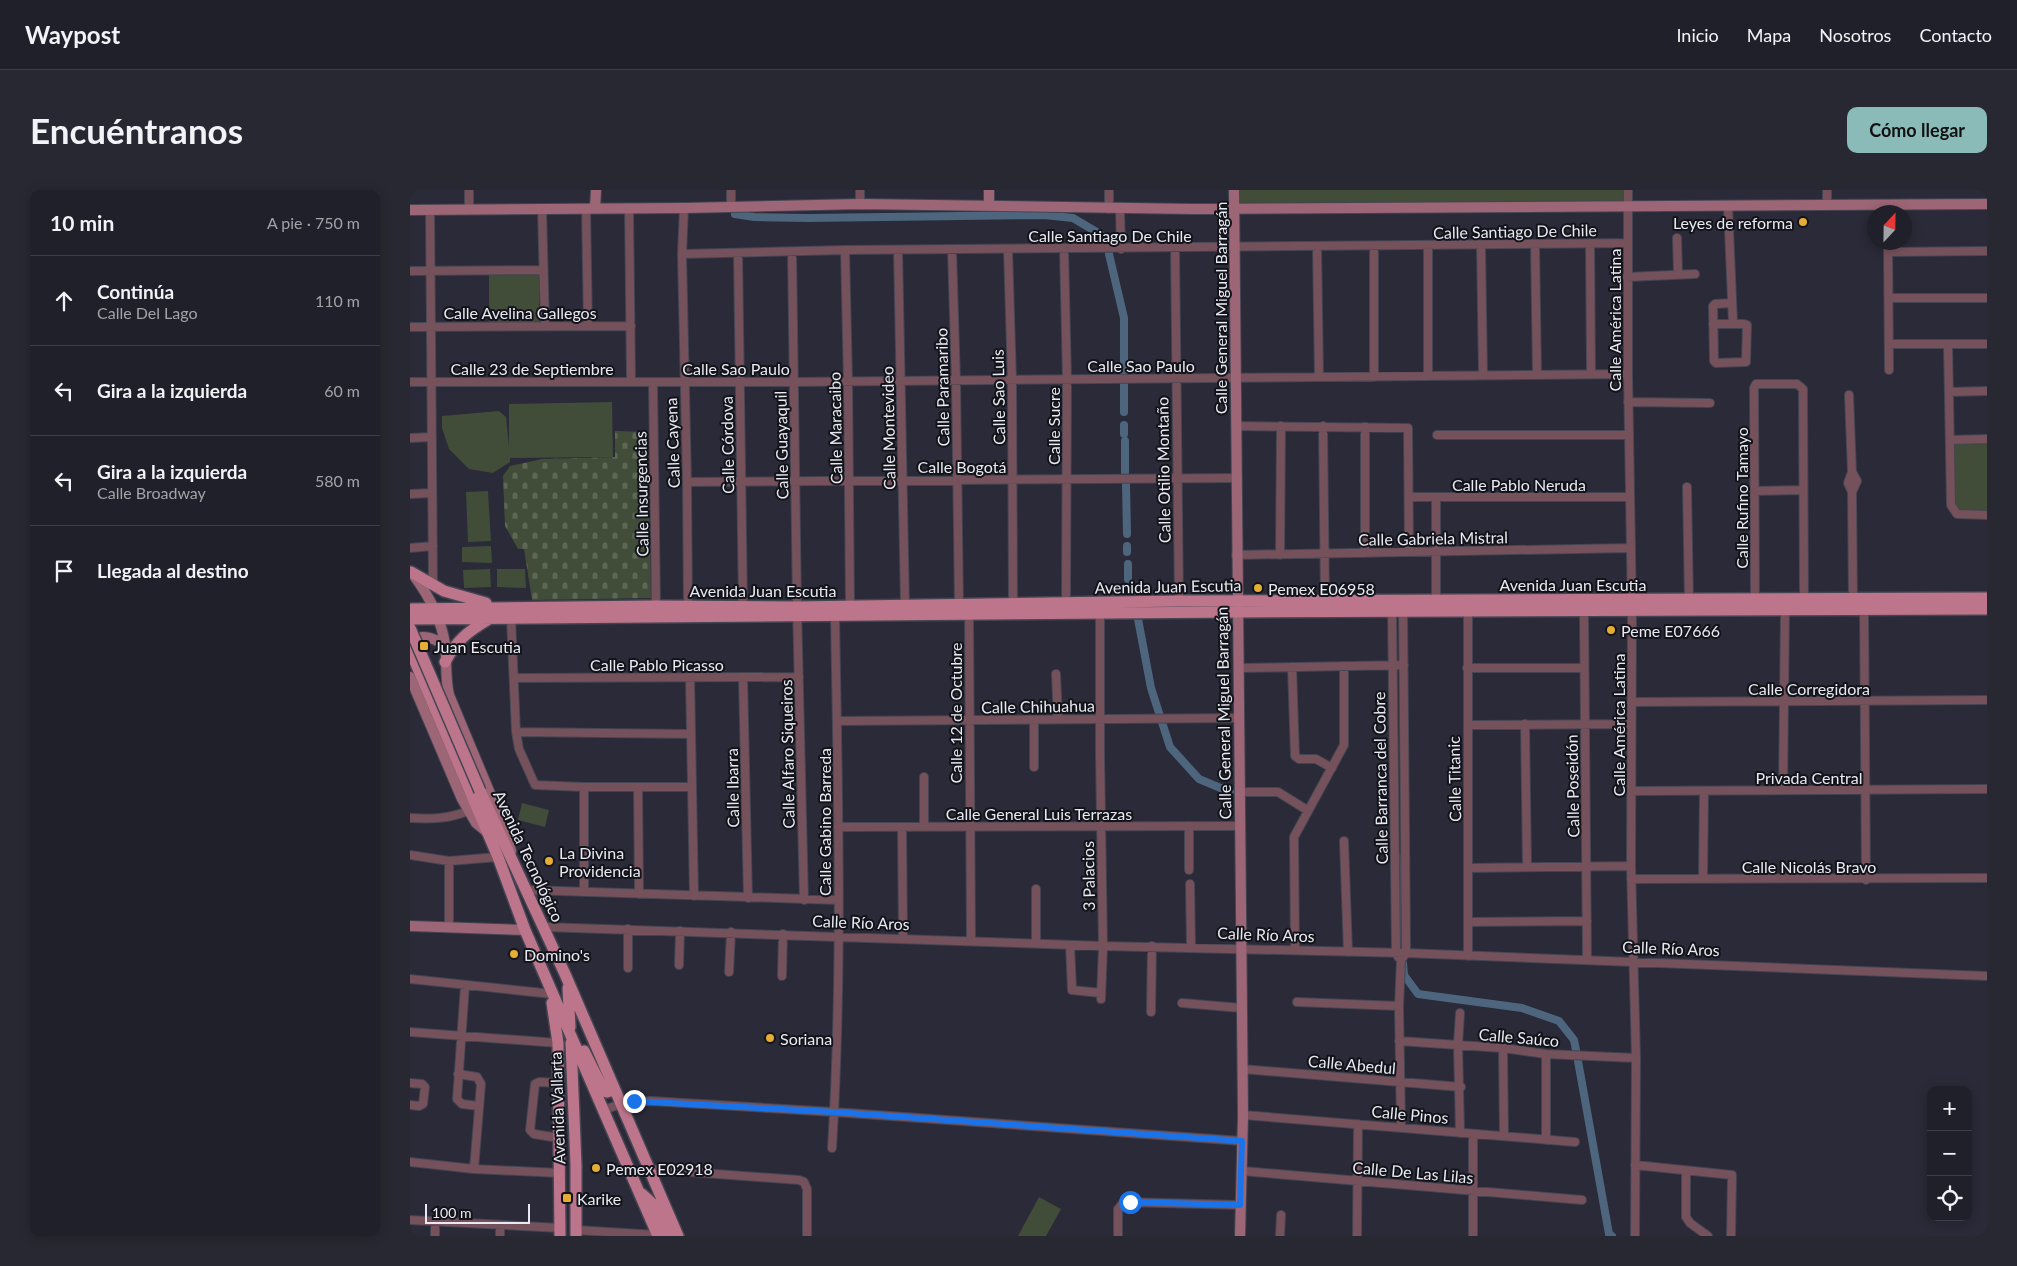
<!DOCTYPE html>
<html lang="es">
<meta charset="utf-8">
<style>
body{margin:0;font-family:Lato,sans-serif;background:#282832;color:#f1f3f6}
.controls{position:absolute;right:15px;bottom:15px;display:grid;overflow:hidden;border-radius:10px;box-shadow:0 2px 12px #0003}
.controls button{width:45px;height:45px;display:grid;place-items:center;padding:0;border:0;border-bottom:1px solid #3d3e47;background:#20202a;color:#f1f3f6;font:25px sans-serif}
.compass{position:absolute;left:1457px;top:15px;width:45px;height:45px;border-radius:50%;background:#20202a;box-shadow:0 2px 12px #0003;rotate:22deg}
.scale{position:absolute;left:15px;bottom:12px;width:105px;box-sizing:border-box;padding-left:5px;border:2px solid #e9e9f3;border-top:0;font-size:14px;line-height:18px;white-space:nowrap;color:#e9e9f3;-webkit-text-stroke:4px #13131a;paint-order:stroke}
.stop{position:absolute;width:15px;height:15px;margin:-11px;border:4px solid #1a73e8;border-radius:50%;background:#fff}
.stop.end{background:#1a73e8;border-color:#fff;box-shadow:0 1px 5px #0008}
.list{margin:0;padding:0;list-style:none}
h2{display:flex;justify-content:space-between;align-items:center;height:65px;margin:0;padding:0 20px;font-size:21px}
h2 small{font-size:16px;font-weight:400;color:#a2a3a8}
.list li{display:grid;grid-template-columns:32px 1fr auto;gap:15px;align-items:center;box-sizing:border-box;height:90px;padding:0 20px;border-top:1px solid #3d3e47}
.list b{display:block;font-size:19px;white-space:nowrap}
.list p{margin:0;font-size:16px;white-space:nowrap;color:#a2a3a8}
.list em{font-size:16px;font-style:normal;color:#a2a3a8}
.icon{flex:none;width:28px;height:28px;fill:none;stroke:currentColor;stroke-width:2;stroke-linecap:round;stroke-linejoin:round}
.map{position:relative;flex:none;width:1577px;height:1046px;overflow:hidden;border-radius:10px}
header{display:flex;align-items:center;gap:30px;box-sizing:border-box;height:70px;padding:0 25px;background:#20202a;border-bottom:1px solid #3d3e47}
header strong{font-size:24px}
nav{display:flex;gap:28px;margin-inline-start:auto;font-size:18px}
.intro{display:flex;align-items:center;justify-content:space-between;box-sizing:border-box;height:120px;padding:0 30px}
h1{margin:0;font-size:35px}
.button{padding:12px 22px;border-radius:10px;background:#8bbbb9;color:#111;font-size:18px;font-weight:700}
main{display:flex;gap:30px;padding:0 30px}
aside{flex:1;background:#20202a;border-radius:10px;box-shadow:0 2px 12px #0003}
.map>svg:first-child{display:block}
.green{fill:#414d38}
.cemetery{fill:url(#cemetery-stones)}
.lines{fill:none;stroke-linecap:round;stroke-linejoin:round}
.canal{stroke:#4e657e;stroke-width:8}
.street-casing{stroke:#454552;stroke-width:10}
.secondary-casing{stroke:#454552;stroke-width:12}
.primary-casing{stroke:#454552;stroke-width:14}
.street{stroke:#75525b;stroke-width:8}
.secondary{stroke:#9d6676;stroke-width:10}
.primary{stroke:#bc758a;stroke-width:11}
.primary-bridge-casing{stroke:#454552;stroke-width:14;stroke-linecap:butt}
.primary-bridge{stroke:#bc758a;stroke-width:11}
.route{stroke:#1a73e8;stroke-width:6}
.poi-dot{fill:#e5ad35;stroke:#13131a;stroke-width:2}
.labels{text-anchor:middle;dominant-baseline:central;stroke-width:4;stroke-linejoin:round;paint-order:stroke}
.poi-label{font-size:16px;fill:#e9e9f3;stroke:#13131a;text-anchor:start}
.street-label{font-size:16px;fill:#e9e9f3;stroke:#13131a}
</style>
<header>
<strong>Waypost</strong>
<nav><a>Inicio</a><a>Mapa</a><a>Nosotros</a><a>Contacto</a></nav>
</header>
<div class="intro"><h1>Encuéntranos</h1><a class="button">Cómo llegar</a></div>
<main>
<aside>
<h2>10 min<small>A pie · 750 m</small></h2>
<ul class="list">
<li><svg class="icon" aria-label="ahead" viewBox="0 0 24 24"><path d="M12 20V5M6 11l6-6 6 6"/></svg><div><b>Continúa</b><p>Calle Del Lago</p></div><em>110 m</em></li>
<li><svg class="icon" aria-label="left" viewBox="0 0 24 24"><path d="M17 20v-9H6M10 6l-5 5 5 5"/></svg><div><b>Gira a la izquierda</b></div><em>60 m</em></li>
<li><svg class="icon" aria-label="left" viewBox="0 0 24 24"><path d="M17 20v-9H6M10 6l-5 5 5 5"/></svg><div><b>Gira a la izquierda</b><p>Calle Broadway</p></div><em>580 m</em></li>
<li><svg class="icon" aria-label="arrive" viewBox="0 0 24 24"><path d="M6 21V4h12l-3 4 3 4H6"/></svg><div><b>Llegada al destino</b></div></li>
</ul>
</aside>
<div class="map">
<svg width="1577" height="1046" viewBox="0 0 1577 1046">
<defs>
<pattern id="cemetery-stones" width="16" height="16" patternUnits="userSpaceOnUse" patternTransform="scale(1.25)"><rect width="16" height="16" fill="#414d38"/><path d="M2 7V4a2 2 0 0 1 4 0v3zM10 15v-3a2 2 0 0 1 4 0v3z" fill="#5c6755"/></pattern>
</defs>
<rect width="100%" height="100%" fill="#2a2a38"/>
<!-- green -->
<path class="green" d="M 824,0 L 1218,0 L 1218,16 L 823,19 Z
M 79,85 L 129,85 L 129,132 L 79,132 Z
M 202,212 L 203,267 L 100,268 L 100,272 L 83,283 L 59,279 L 39,259 L 32,238 L 32,226 L 89,221 L 96,227 L 99,256 L 99,214 Z
M 1577,249 L 1577,325 L 1544,322 L 1540,250 Z
M 78,301 L 81,351 L 58,352 L 56,302 Z
M 81,356 L 82,373 L 52,372 L 52,357 Z
M 80,379 L 81,397 L 54,398 L 53,380 Z
M 115,379 L 116,398 L 87,397 L 87,379 Z
M 112,613 L 139,620 L 135,637 L 108,630 Z
M 629,1007 L 651,1019 L 636,1046 L 608,1046 Z"/>
<!-- cemetery -->
<path class="cemetery" d="M 205,241 L 238,242 L 241,408 L 122,410 L 114,359 L 108,359 L 95,336 L 93,286 L 100,276 L 132,269 L 205,267 Z"/>
<g class="lines">
<!-- canal -->
<path class="canal" d="M 325,24 L 344,27 L 398,28 L 634,25 L 663,28 L 695,47 L 696,53
M 699,64 L 714,128 L 714,222
M 714,244 L 714,235
M 715,251 L 715,282
M 716,294 L 717,344
M 717,356 L 717,362
M 718,374 L 718,389
M 720,397 L 722,406
M 728,429 L 741,498 L 760,557 L 789,589 L 820,602
M 988,668 L 992,763
M 993,773 L 994,785 L 1008,804 L 1112,818 L 1149,831 L 1164,850 L 1166,860
M 1168,871 L 1199,1044 L 1202,1046"/>
<!-- street casing -->
<g class="street-casing">
<path id="street" d="M 59,0 L 59,19
M 321,0 L 321,16
M 450,0 L 450,14
M 699,0 L 699,19
M 1218,0 L 1218,184 L 1222,421 L 1221,676 L 1226,868 L 1225,1046
M 1417,0 L 1417,15
M 1478,15 L 1478,22
M 1318,16 L 1323,133
M 176,18 L 178,136
M 219,18 L 221,192
M 274,18 L 272,64 L 277,292 L 278,420
M 132,19 L 135,136
M 710,19 L 711,59
M 20,20 L 23,395
M 1267,48 L 1268,84
M 1478,52 L 1479,180
M 1125,54 L 1127,184
M 1180,54 L 1181,184
M 1018,55 L 1018,186
M 1071,55 L 1073,185
M 907,56 L 909,187
M 964,56 L 964,187
M 765,58 L 769,411
M 598,59 L 602,190 L 603,414
M 654,59 L 657,189 L 656,413
M 435,60 L 438,191 L 440,416
M 488,60 L 495,415
M 542,60 L 546,191 L 549,417
M 382,62 L 387,417 L 394,710
M 1479,62 L 1577,61
M 328,63 L 333,417
M 272,64 L 435,60 L 1218,53
M 0,81 L 133,80
M 1217,87 L 1285,84
M 1479,108 L 1577,108
M 1303,134 L 1334,134 L 1337,135 L 1336,172 L 1306,173 L 1304,171 L 1303,116 L 1305,114 L 1322,113
M 0,137 L 221,136
M 1479,154 L 1577,154
M 1538,155 L 1541,315 L 1547,324 L 1577,325
M 0,192 L 384,192 L 1218,184
M 243,192 L 246,416
M 1539,202 L 1577,201
M 1439,205 L 1442,282 L 1447,291 L 1442,302 L 1443,413
M 1218,212 L 1300,213
M 826,236 L 998,238 L 999,362
M 913,236 L 915,410
M 1027,245 L 1219,245
M 0,248 L 22,247
M 1540,250 L 1577,249
M 1442,282 L 1438,293 L 1442,302
M 277,292 L 826,288
M 1277,297 L 1279,412
M 1345,301 L 1392,300
M 0,304 L 22,303
M 999,307 L 1219,307
M 0,358 L 23,356
M 955,363 L 955,237
M 826,365 L 1220,358
M 870,365 L 871,236
M 1026,411 L 1026,307
M 1345,413 L 1344,198 L 1346,194 L 1387,194 L 1393,199 L 1394,409
M 982,417 L 986,763 L 988,767
M 1454,417 L 1456,690
M 690,419 L 690,564 L 693,756 L 691,809
M 1058,419 L 1058,766
M 559,422 L 561,751
M 1174,422 L 1177,770
M 101,428 L 106,542 L 109,559 L 125,595 L 174,597 L 282,597
M 882,477 L 885,566 L 889,569 L 906,569 L 922,578
M 829,478 L 994,475
M 1057,478 L 1174,478
M 646,484 L 648,529
M 280,487 L 284,706
M 333,487 L 338,708
M 104,488 L 389,487
M 1221,512 L 1577,510
M 427,531 L 829,528
M 1115,534 L 1117,676
M 1058,535 L 1221,534
M 106,542 L 280,544
M 624,577 L 624,530
M 514,587 L 514,637
M 228,597 L 229,704
M 1373,600 L 1375,420
M 1221,601 L 1577,599
M 830,602 L 868,602 L 897,620
M 0,628 C 21,629 38,629 58,621
M 779,636 L 779,680
M 428,637 L 830,636
M 492,637 L 493,748
M 934,651 L 938,762
M 0,665 L 39,671 L 88,667
M 1059,678 L 1221,676
M 1221,689 L 1577,688
M 1293,689 L 1294,601
M 780,694 L 781,757
M 626,699 L 626,753
M 118,700 L 428,710
M 174,702 L 174,597
M 1059,732 L 1177,731
M 39,737 L 39,671
M 134,737 L 693,756 L 996,763 L 1577,786
M 660,755 L 662,800 L 691,803
M 885,760 L 884,647 L 934,555 L 934,476
M 269,775 L 270,741
M 218,778 L 218,739
M 319,782 L 321,742
M 372,786 L 373,744
M 0,789 L 142,804
M 55,795 L 47,909 L 52,914 L 69,916
M 887,812 L 989,816
M 772,813 L 831,818
M 741,822 L 742,756
M 0,842 L 148,853
M 989,851 L 1093,858 L 1136,864 L 1226,868
M 1093,858 L 1094,946
M 1136,864 L 1136,950
M 832,879 L 1051,897
M 48,884 L 67,887 L 71,894 L 64,979
M 0,893 L 12,894 L 15,897 L 13,914 L 9,916 L 0,915
M 149,893 L 129,892 L 125,894 L 120,940 L 124,944 L 149,948
M 193,920 L 217,912 L 241,911 L 424,922 L 832,951
M 833,925 L 1165,952
M 991,937 L 989,816 L 991,770 L 996,763 L 996,755 L 993,418
M 1050,943 L 1048,855 L 1050,823
M 422,958 C 433,781 428,603 425,426
M 0,972 L 64,979 L 149,983
M 1225,975 L 1322,985 L 1321,1046
M 239,979 L 389,990 L 394,992 L 397,999 L 397,1046
M 832,981 L 1172,1010
M 1276,981 L 1276,1027 L 1280,1033 L 1298,1046
M 0,1030 L 150,1038
M 90,1035 L 90,1046
M 166,1040 L 247,1045
M 25,1046 L 25,1031
M 708,1046 L 708,1019 L 714,1012 L 830,1015
M 870,1046 L 871,1025
M 947,1046 L 948,934
M 1063,1046 L 1063,944"/>
</g>
<!-- secondary casing -->
<g class="secondary-casing">
<path id="secondary" d="M 579,0 L 579,15
M 824,0 L 833,925 L 830,1046
M 185,18 L 186,0
M 0,20 L 274,18 L 450,14 L 783,19 L 1577,14
M 2,383 C 18,404 31,428 35,454 C 37,471 35,488 39,505 L 94,637 L 101,661
M 0,451 C 12,443 23,448 35,455
M 0,487 L 52,609 L 66,633 L 78,643
M 0,736 L 115,740"/>
</g>
<!-- primary casing -->
<g class="primary-casing">
<path id="primary" d="M 1,382 L 34,401 L 76,413
M 0,419 L 246,416 L 387,417 L 769,411 L 1577,408
M 0,429 L 827,422 L 1577,419
M 0,460 L 88,667 L 115,740 L 248,1046
M 35,472 C 47,450 57,442 79,429
M 70,601 L 155,784 L 268,1046
M 158,798 L 160,837
M 142,813 L 148,853 L 150,1046
M 161,853 L 166,975 L 166,1046
M 174,861 L 194,901 L 197,902 L 204,900
M 232,1004 L 243,1014 L 257,1042 L 267,1046"/>
</g>
<!-- street -->
<use href="#street" class="street"/>
<!-- secondary -->
<use href="#secondary" class="secondary"/>
<!-- primary -->
<use href="#primary" class="primary"/>
<!-- primary-bridge casing -->
<g class="primary-bridge-casing">
<path id="primary-bridge" d="M 0,438 L 70,601"/>
</g>
<!-- primary-bridge -->
<use href="#primary-bridge" class="primary-bridge"/>
</g>
<g class="lines">
<!-- route -->
<path class="route" d="M 224,911 L 424,922 L 832,951 L 830,1015 L 720,1012"/>
</g>
<!-- markers -->
<g class="poi-dot">
<circle cx="1393" cy="32" r="5"/>
<circle cx="848" cy="398" r="5"/>
<circle cx="1201" cy="440" r="5"/>
<rect x="9" y="451" width="10" height="10" rx="2.5"/>
<circle cx="139" cy="671" r="5"/>
<circle cx="104" cy="764" r="5"/>
<circle cx="360" cy="848" r="5"/>
<circle cx="186" cy="978" r="5"/>
<rect x="152" y="1003" width="10" height="10" rx="2.5"/>
</g>
<g class="labels">
<!-- poi labels -->
<g class="poi-label">
<text x="1383" y="32" text-anchor="end">Leyes de reforma</text>
<text x="858" y="398">Pemex E06958</text>
<text x="1211" y="440">Peme E07666</text>
<text x="24" y="456">Juan Escutia</text>
<text x="149" y="662">La Divina<tspan x="149" dy="18">Providencia</tspan></text>
<text x="114" y="764">Domino's</text>
<text x="370" y="848">Soriana</text>
<text x="196" y="978">Pemex E02918</text>
<text x="167" y="1008">Karike</text>
</g>
<!-- street labels -->
<g class="street-label">
<text transform="translate(1105 41) rotate(-1)">Calle Santiago De Chile</text>
<text x="700" y="45">Calle Santiago De Chile</text>
<text transform="translate(810 118) rotate(-90)">Calle General Miguel Barragán</text>
<text x="110" y="122">Calle Avelina Gallegos</text>
<text transform="translate(1204 130) rotate(-90)">Calle América Latina</text>
<text x="731" y="175">Calle Sao Paulo</text>
<text x="122" y="178">Calle 23 de Septiembre</text>
<text x="326" y="178">Calle Sao Paulo</text>
<text transform="translate(532 197) rotate(-91)">Calle Paramaribo</text>
<text transform="translate(588 207) rotate(-91)">Calle Sao Luis</text>
<text transform="translate(643 236) rotate(-90)">Calle Sucre</text>
<text transform="translate(425 238) rotate(-91)">Calle Maracaibo</text>
<text transform="translate(478 238) rotate(-91)">Calle Montevideo</text>
<text transform="translate(262 253) rotate(-92)">Calle Cayena</text>
<text transform="translate(317 255) rotate(-91)">Calle Córdova</text>
<text transform="translate(371 255) rotate(-91)">Calle Guayaquil</text>
<text x="552" y="276">Calle Bogotá</text>
<text transform="translate(753 280) rotate(-91)">Calle Otilio Montaño</text>
<text x="1109" y="294">Calle Pablo Neruda</text>
<text transform="translate(231 304) rotate(-91)">Calle Insurgencias</text>
<text transform="translate(1331 308) rotate(-90)">Calle Rufino Tamayo</text>
<text transform="translate(1023 348) rotate(-1)">Calle Gabriela Mistral</text>
<text x="1163" y="394">Avenida Juan Escutia</text>
<text transform="translate(758 396) rotate(-1)">Avenida Juan Escutia</text>
<text x="353" y="400">Avenida Juan Escutia</text>
<text x="247" y="474">Calle Pablo Picasso</text>
<text x="1399" y="498">Calle Corregidora</text>
<text transform="translate(628 516) rotate(-1)">Calle Chihuahua</text>
<text transform="translate(545 523) rotate(-90)">Calle 12 de Octubre</text>
<text transform="translate(813 523) rotate(-91)">Calle General Miguel Barragán</text>
<text transform="translate(1208 535) rotate(-90)">Calle América Latina</text>
<text transform="translate(377 564) rotate(-91)">Calle Alfaro Siqueiros</text>
<text x="1399" y="587">Privada Central</text>
<text transform="translate(970 588) rotate(-91)">Calle Barranca del Cobre</text>
<text transform="translate(1044 589) rotate(-91)">Calle Titanic</text>
<text transform="translate(1162 596) rotate(-91)">Calle Poseidón</text>
<text transform="translate(322 598) rotate(-91)">Calle Ibarra</text>
<text x="629" y="623">Calle General Luis Terrazas</text>
<text transform="translate(414 632) rotate(-90)">Calle Gabino Barreda</text>
<text transform="translate(119 666) rotate(65)">Avenida Tecnológico</text>
<text x="1399" y="676">Calle Nicolás Bravo</text>
<text transform="translate(678 686) rotate(-91)">3 Palacios</text>
<text transform="translate(451 732) rotate(2)">Calle Río Aros</text>
<text transform="translate(856 744) rotate(2)">Calle Río Aros</text>
<text transform="translate(1261 758) rotate(2)">Calle Río Aros</text>
<text transform="translate(1109 847) rotate(5)">Calle Saúco</text>
<text transform="translate(942 874) rotate(5)">Calle Abedul</text>
<text transform="translate(147 918) rotate(-92)">Avenida Vallarta</text>
<text transform="translate(1000 924) rotate(5)">Calle Pinos</text>
<text transform="translate(1003 982) rotate(5)">Calle De Las Lilas</text>
</g>
</g>
</svg>
<div class="controls">
<button>+</button>
<button>−</button>
<button><svg class="icon" aria-label="locate" viewBox="0 0 24 24"><circle cx="12" cy="12" r="6"/><path d="M12 2v4M12 18v4M2 12h4M18 12h4"/></svg></button>
</div>
<svg class="compass" viewBox="-18 -18 36 36"><path d="M0-13l5 13h-10z" fill="#e53935"/><path d="M0 13l5-13h-10z" fill="#a2a3a8"/></svg>
<div class="scale">100 m</div>
<div class="stop" style="left:720px;top:1012px"></div>
<div class="stop end" style="left:224px;top:911px"></div>
</div>
</main>
